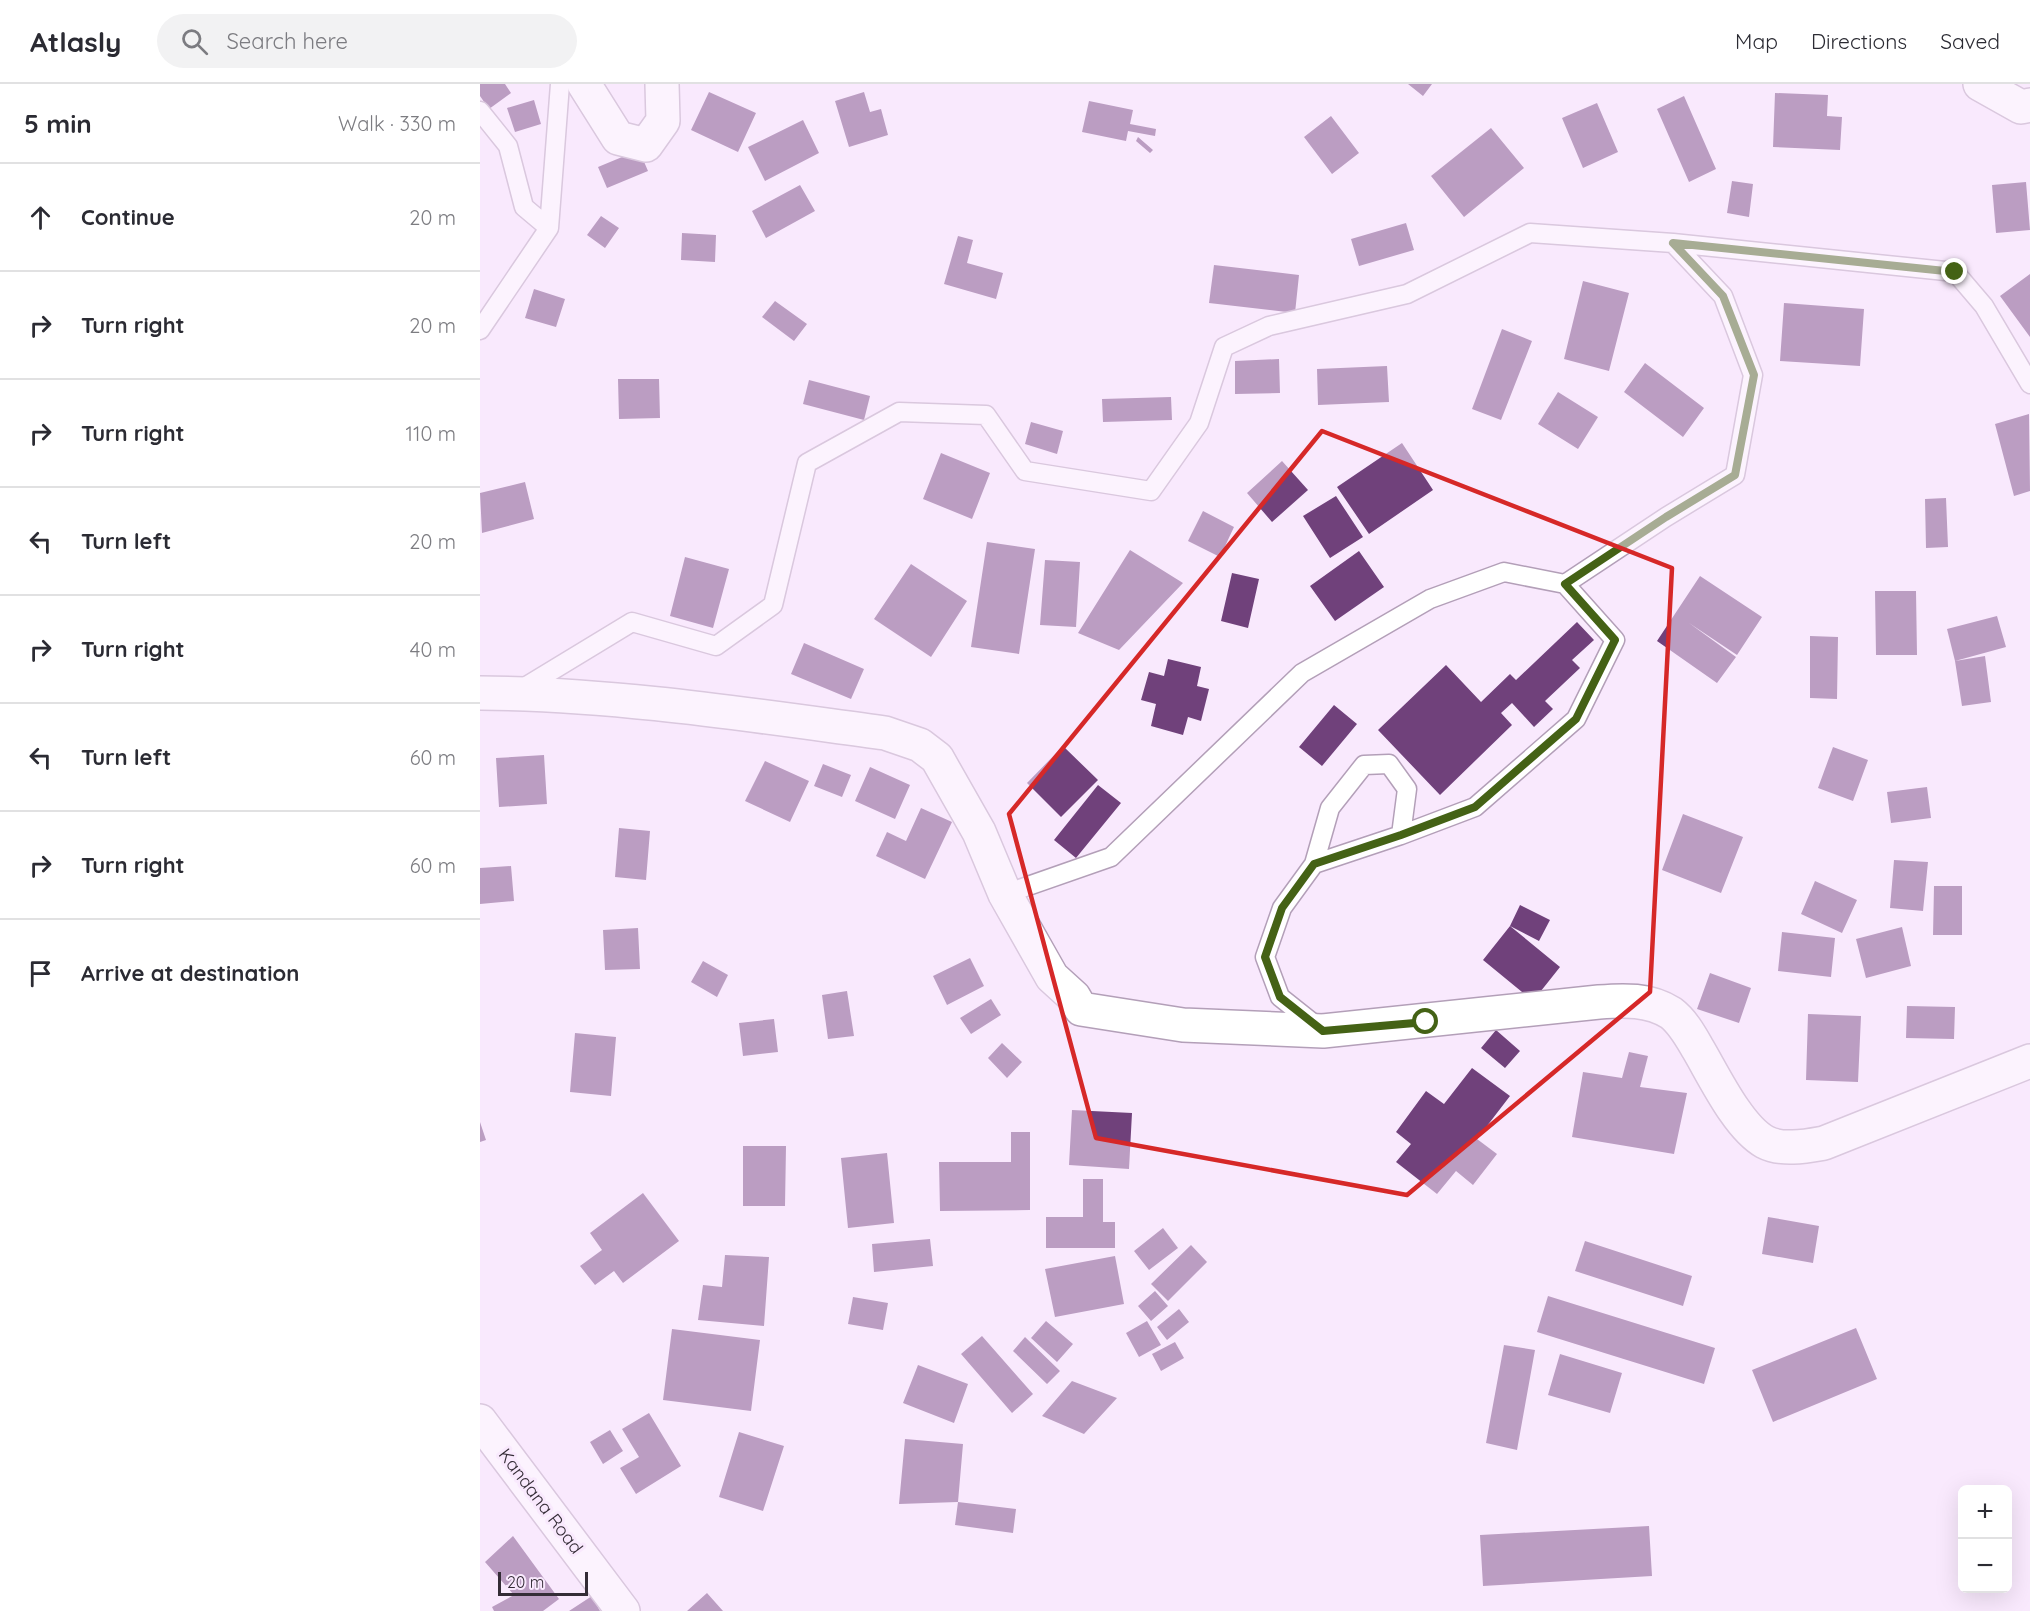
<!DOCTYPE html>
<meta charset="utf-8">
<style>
body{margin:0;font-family:Quicksand,sans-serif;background:#f2f2f3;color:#2b2b33}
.controls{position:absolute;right:18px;bottom:18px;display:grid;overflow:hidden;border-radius:9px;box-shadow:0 6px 24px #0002}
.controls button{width:54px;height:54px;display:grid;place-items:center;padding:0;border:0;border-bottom:2px solid #e1e1e2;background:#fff;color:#2b2b33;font:30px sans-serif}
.scale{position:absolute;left:18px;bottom:15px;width:90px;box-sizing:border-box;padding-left:6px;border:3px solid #342c36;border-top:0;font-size:16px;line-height:21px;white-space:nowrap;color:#342c36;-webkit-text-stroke:4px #f9e9fd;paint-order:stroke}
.stop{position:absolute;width:18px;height:18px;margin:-14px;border:4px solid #446215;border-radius:50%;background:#fff}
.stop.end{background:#446215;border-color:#fff;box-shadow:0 2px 6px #0008}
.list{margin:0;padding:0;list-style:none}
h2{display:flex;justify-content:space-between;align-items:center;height:78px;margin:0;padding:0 24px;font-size:26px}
h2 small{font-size:20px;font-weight:400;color:#7c7c81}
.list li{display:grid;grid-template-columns:39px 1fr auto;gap:18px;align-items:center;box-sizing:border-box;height:108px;padding:0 24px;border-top:2px solid #e1e1e2}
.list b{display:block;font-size:22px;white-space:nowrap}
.list em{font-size:20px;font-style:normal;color:#7c7c81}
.icon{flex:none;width:33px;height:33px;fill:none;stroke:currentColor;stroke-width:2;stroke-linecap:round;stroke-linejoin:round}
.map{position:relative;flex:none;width:1550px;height:1527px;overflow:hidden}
header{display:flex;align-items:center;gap:36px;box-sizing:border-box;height:84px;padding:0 30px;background:#fff;border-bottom:2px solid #e1e1e2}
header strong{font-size:28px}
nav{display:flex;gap:33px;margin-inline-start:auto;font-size:21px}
.search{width:420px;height:54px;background:#f2f2f3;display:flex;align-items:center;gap:15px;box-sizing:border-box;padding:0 21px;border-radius:33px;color:#7c7c81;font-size:22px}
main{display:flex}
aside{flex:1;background:#fff}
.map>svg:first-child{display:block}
.building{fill:#70417b}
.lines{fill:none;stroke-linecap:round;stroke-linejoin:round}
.service-casing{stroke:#b39fb8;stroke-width:21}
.minor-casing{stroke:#b39fb8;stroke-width:36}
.tertiary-casing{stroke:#b39fb8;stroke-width:36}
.primary-casing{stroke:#b39fb8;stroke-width:36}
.service{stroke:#fff;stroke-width:18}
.minor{stroke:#fff;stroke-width:33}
.tertiary{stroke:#fff;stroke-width:33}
.primary{stroke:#fff;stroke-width:33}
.route{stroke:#446215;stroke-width:8}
.marked{fill:none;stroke:#d62828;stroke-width:4.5;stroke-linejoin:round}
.labels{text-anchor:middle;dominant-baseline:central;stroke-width:6;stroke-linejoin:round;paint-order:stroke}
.street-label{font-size:18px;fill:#342c36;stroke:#f9e9fd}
</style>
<header>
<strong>Atlasly</strong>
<div class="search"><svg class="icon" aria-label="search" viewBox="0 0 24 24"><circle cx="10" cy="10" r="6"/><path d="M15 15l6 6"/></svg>Search here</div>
<nav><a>Map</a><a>Directions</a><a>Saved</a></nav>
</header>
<main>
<aside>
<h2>5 min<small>Walk · 330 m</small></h2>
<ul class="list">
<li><svg class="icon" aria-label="ahead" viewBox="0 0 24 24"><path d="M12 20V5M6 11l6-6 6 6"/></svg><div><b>Continue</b></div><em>20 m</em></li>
<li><svg class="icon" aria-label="right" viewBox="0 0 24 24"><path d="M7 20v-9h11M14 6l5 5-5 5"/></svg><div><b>Turn right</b></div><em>20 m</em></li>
<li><svg class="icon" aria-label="right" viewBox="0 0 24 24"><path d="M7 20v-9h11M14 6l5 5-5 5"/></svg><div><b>Turn right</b></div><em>110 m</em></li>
<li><svg class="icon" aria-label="left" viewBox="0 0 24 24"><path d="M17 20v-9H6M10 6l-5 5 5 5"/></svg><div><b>Turn left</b></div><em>20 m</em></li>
<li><svg class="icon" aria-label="right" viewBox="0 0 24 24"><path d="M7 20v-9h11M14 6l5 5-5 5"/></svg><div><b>Turn right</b></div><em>40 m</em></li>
<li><svg class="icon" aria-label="left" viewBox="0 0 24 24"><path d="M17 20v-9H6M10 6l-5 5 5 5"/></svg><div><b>Turn left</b></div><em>60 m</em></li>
<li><svg class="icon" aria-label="right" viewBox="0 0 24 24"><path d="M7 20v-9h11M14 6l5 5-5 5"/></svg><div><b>Turn right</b></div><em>60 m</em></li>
<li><svg class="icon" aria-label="arrive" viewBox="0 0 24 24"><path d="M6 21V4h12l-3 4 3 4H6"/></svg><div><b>Arrive at destination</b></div></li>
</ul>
</aside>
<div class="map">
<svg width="1550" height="1527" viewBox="0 0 1550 1527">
<rect width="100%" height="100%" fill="#f9e9fd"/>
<!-- building -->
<path class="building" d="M 0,0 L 25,0 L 31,9 L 9,25 L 0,12 Z
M 928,0 L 952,0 L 943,12 Z
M 229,8 L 276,29 L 258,68 L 211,46 Z
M 384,8 L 390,28 L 401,25 L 408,51 L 369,63 L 355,17 Z
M 1295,9 L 1348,11 L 1347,32 L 1362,33 L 1360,66 L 1293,63 Z
M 1204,12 L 1236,85 L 1209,98 L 1177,25 Z
M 54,16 L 61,40 L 35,48 L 27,24 Z
M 609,17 L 653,26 L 650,40 L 676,45 L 675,52 L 648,47 L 646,57 L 602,48 Z
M 1117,19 L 1138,68 L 1103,84 L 1082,34 Z
M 851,32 L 879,69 L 852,90 L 824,53 Z
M 323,36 L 339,69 L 285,97 L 268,63 Z
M 1011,44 L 1044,84 L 984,133 L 951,92 Z
M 658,53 L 673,66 L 670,69 L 656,57 Z
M 159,66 L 168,87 L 127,104 L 118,83 Z
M 1252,97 L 1273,100 L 1269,133 L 1247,129 Z
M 1546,98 L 1550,146 L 1516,149 L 1512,101 Z
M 320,101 L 335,127 L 286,154 L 272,127 Z
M 121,132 L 139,144 L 125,164 L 107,151 Z
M 926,139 L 934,166 L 879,182 L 871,155 Z
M 202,149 L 236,151 L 235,178 L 201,176 Z
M 478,152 L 493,156 L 487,179 L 523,189 L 516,215 L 464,200 Z
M 734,181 L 819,191 L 815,229 L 729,219 Z
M 1550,190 L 1550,253 L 1520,212 Z
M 1103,197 L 1149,209 L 1129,287 L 1084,275 Z
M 54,205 L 85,215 L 76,243 L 45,234 Z
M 295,217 L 327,240 L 314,257 L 282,233 Z
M 1304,219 L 1384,225 L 1380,282 L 1300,277 Z
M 1022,245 L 1052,257 L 1021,336 L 992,325 Z
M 799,275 L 800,309 L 755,310 L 755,277 Z
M 1165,279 L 1224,324 L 1203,353 L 1144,308 Z
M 907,282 L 909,318 L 838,321 L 837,285 Z
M 138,295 L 179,295 L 180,334 L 139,335 Z
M 329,296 L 390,312 L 384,336 L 323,320 Z
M 1078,308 L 1118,333 L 1098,365 L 1058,340 Z
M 691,313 L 692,336 L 623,338 L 622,315 Z
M 1549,330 L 1550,407 L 1534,412 L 1515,340 Z
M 551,338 L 583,347 L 577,370 L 545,360 Z
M 922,359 L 953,406 L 889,450 L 857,403 Z
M 461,369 L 510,389 L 492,435 L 443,415 Z
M 802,377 L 828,406 L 792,438 L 767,409 Z
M 45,398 L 54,435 L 2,449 L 0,409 Z
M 856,412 L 883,453 L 850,474 L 823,432 Z
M 1466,414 L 1468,463 L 1446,464 L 1445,415 Z
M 723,427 L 754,443 L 740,473 L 708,457 Z
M 507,458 L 555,465 L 539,570 L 491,563 Z
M 650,466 L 703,499 L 639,566 L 598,549 Z
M 879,467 L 904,503 L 855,537 L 830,502 Z
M 205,473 L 249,485 L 233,544 L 190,532 Z
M 565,476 L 600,478 L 596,543 L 560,541 Z
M 431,480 L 487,517 L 451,573 L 394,535 Z
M 752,489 L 779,495 L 768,544 L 741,537 Z
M 1220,492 L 1282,533 L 1257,571 L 1209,539 L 1256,573 L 1237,599 L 1177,557 Z
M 1395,507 L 1436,507 L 1437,571 L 1396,571 Z
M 1517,532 L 1526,563 L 1475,577 L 1467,545 Z
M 1097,538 L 1114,556 L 1092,576 L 1100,584 L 1065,617 L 1073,625 L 1054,643 L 1032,619 L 1021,629 L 1032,641 L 960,711 L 898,646 L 966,581 L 1001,618 L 1030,590 L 1036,596 Z
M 1330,552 L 1358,553 L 1357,615 L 1330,614 Z
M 324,559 L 384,585 L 371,615 L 311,590 Z
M 1505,572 L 1511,618 L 1482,622 L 1475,577 Z
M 688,575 L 721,583 L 717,602 L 729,605 L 721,637 L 708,633 L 703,651 L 671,642 L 676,620 L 661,616 L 669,588 L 684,592 Z
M 854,621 L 877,640 L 842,682 L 819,663 Z
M 583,662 L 618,696 L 581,733 L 547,699 Z
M 1353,663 L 1388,676 L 1373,717 L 1338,704 Z
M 64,671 L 67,720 L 19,723 L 16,674 Z
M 285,677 L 329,697 L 310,738 L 265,717 Z
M 343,680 L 371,691 L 362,713 L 334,702 Z
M 390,683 L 430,701 L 415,735 L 375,717 Z
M 618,701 L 641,719 L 596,774 L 574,756 Z
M 1447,703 L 1451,734 L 1411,739 L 1407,708 Z
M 441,724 L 472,738 L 445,795 L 396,772 L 407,748 L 426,757 Z
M 1203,730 L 1263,753 L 1241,809 L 1182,786 Z
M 139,744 L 170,747 L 166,796 L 135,793 Z
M 1414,776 L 1448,778 L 1443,827 L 1410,824 Z
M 31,782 L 34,817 L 0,820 L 0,784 Z
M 1335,797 L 1377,816 L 1362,849 L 1321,830 Z
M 1454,802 L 1482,802 L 1482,851 L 1453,851 Z
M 1040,821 L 1070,836 L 1059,857 L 1030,842 Z
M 1030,842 L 1080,883 L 1053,917 L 1003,876 Z
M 1422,843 L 1431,882 L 1386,894 L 1376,855 Z
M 158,844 L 160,885 L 125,886 L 123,846 Z
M 1302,848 L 1355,854 L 1351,893 L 1298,887 Z
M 490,874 L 504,902 L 467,921 L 453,892 Z
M 223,877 L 248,891 L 237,913 L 211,898 Z
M 1230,889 L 1271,904 L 1259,939 L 1217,925 Z
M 367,907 L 374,952 L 348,955 L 342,911 Z
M 511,915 L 521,931 L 491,950 L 480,934 Z
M 1427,922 L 1475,923 L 1474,955 L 1426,954 Z
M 1328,930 L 1381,932 L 1378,998 L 1326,996 Z
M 294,935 L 298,968 L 263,972 L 259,939 Z
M 1016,946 L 1040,967 L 1025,984 L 1001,964 Z
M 95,949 L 136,953 L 131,1012 L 90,1008 Z
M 522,959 L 542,978 L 527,994 L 508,974 Z
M 1149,968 L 1168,972 L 1160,1003 L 1207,1009 L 1194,1070 L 1092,1053 L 1103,988 L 1142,994 Z
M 992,984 L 1030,1012 L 997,1055 L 1017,1070 L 993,1101 L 976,1087 L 957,1110 L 916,1078 L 931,1060 L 916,1048 L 946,1007 L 964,1020 Z
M 592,1026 L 652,1029 L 649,1085 L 589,1081 Z
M 0,1038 L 6,1056 L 0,1058 Z
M 531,1048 L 550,1048 L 550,1126 L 460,1127 L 459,1078 L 531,1078 Z
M 263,1062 L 306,1062 L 305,1122 L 263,1122 Z
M 407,1069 L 414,1139 L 368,1144 L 361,1074 Z
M 603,1095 L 623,1095 L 623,1138 L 635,1138 L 635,1164 L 566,1164 L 566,1133 L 603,1133 Z
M 163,1109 L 199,1157 L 143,1199 L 134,1187 L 115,1201 L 100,1182 L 122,1166 L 110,1149 Z
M 1288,1133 L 1339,1142 L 1333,1179 L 1282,1170 Z
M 683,1144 L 698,1164 L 669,1186 L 654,1167 Z
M 450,1155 L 453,1182 L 394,1188 L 392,1160 Z
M 1105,1157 L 1212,1192 L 1203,1222 L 1095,1187 Z
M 711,1161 L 727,1178 L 688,1217 L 671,1200 Z
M 245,1171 L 289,1173 L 284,1242 L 218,1236 L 223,1201 L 242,1203 Z
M 635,1172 L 644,1220 L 575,1233 L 565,1185 Z
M 675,1207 L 688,1222 L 671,1237 L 658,1222 Z
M 1068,1212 L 1235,1264 L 1224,1300 L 1057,1248 Z
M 373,1213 L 408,1219 L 403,1246 L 368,1240 Z
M 699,1225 L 709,1238 L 687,1256 L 677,1243 Z
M 566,1237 L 593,1260 L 577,1278 L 551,1254 Z
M 667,1237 L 681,1261 L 659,1273 L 646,1249 Z
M 1376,1244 L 1397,1295 L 1293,1338 L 1272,1286 Z
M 192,1245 L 280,1256 L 271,1327 L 183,1316 Z
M 502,1252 L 553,1310 L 532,1329 L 481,1270 Z
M 545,1253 L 580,1287 L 567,1300 L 533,1267 Z
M 695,1258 L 704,1274 L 681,1287 L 672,1270 Z
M 1024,1261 L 1055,1266 L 1037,1366 L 1006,1359 Z
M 1080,1270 L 1142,1289 L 1130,1329 L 1068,1311 Z
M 438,1281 L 488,1300 L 474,1339 L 423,1319 Z
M 592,1297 L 637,1314 L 604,1350 L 562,1332 Z
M 169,1329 L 201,1382 L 156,1410 L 140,1384 L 159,1373 L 142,1345 Z
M 130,1346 L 143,1367 L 123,1380 L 110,1358 Z
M 259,1348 L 304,1362 L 283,1427 L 239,1413 Z
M 425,1355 L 483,1360 L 478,1418 L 536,1425 L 533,1449 L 475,1441 L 478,1418 L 419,1420 Z
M 1169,1442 L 1172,1492 L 1003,1502 L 1000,1451 Z
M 33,1452 L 79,1515 L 63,1527 L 14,1527 L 12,1523 L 34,1511 L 5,1478 Z
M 227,1509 L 243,1527 L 207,1527 Z
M 112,1512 L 120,1527 L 89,1527 Z"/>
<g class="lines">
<!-- service casing -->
<g class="service-casing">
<path id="service" d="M 0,27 L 28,62 L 44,123 L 69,144
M 0,246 L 69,144 L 80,0
M 1085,500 L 1186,433 L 1255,391 L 1273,291 L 1243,212 L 1193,159
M 40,606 L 152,538 L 236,562 L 293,521 L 327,379 L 419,328 L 506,331 L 545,387 L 671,407 L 719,339 L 744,263 L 789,242 L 927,210 L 1050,149 L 1193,159 L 1475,188 L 1504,222 L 1550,300
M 834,780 L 921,751 L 927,705 L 909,680 L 884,681 L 850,724 L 834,780 L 802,824 L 785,873 L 800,913 L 839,944
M 525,810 L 631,773 L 822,589 L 950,515 L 1024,488 L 1085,500 L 1135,556 L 1096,635 L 995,723 L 921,751"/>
</g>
<!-- minor casing -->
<g class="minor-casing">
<path id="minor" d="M 104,0 L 138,54 L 166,61 L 183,37 L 182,0
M 1500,0 L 1541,23 L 1550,21"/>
</g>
<!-- tertiary casing -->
<g class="tertiary-casing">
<path id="tertiary" d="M 0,1337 L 143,1527"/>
</g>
<!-- primary casing -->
<g class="primary-casing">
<path id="primary" d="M 0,609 C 136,610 270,631 405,649 L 440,661 L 457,674 L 499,748 L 525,810 L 572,893 L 594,913 L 601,925 L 703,941 L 843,947 L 1119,918 C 1144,916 1169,915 1191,929 C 1203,938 1211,953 1218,965 C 1234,992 1258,1043 1285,1058 C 1302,1067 1327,1062 1344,1059 L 1550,977"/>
</g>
<!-- service -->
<use href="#service" class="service"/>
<!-- minor -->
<use href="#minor" class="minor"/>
<!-- tertiary -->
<use href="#tertiary" class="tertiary"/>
<!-- primary -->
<use href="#primary" class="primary"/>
</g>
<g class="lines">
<!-- route -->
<path class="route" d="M 946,938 L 843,947 L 800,913 L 785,873 L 802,824 L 834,780 L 921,751 L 995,723 L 1096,635 L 1135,556 L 1085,500 L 1186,433 L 1255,391 L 1274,291 L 1243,212 L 1193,159 L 1475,188"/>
</g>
<!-- marked area -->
<path d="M0 0H1550V1527H0ZM 842,347 L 1192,484 L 1170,908 L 927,1111 L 616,1054 L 529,730 Z" fill="#f9e9fd" fill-opacity=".55" fill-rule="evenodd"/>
<path class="marked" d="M 842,347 L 1192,484 L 1170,908 L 927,1111 L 616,1054 L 529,730 Z"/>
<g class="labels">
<!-- street labels -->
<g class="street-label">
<text transform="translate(61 1417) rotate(53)">Kandana Road</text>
</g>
</g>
</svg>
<div class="controls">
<button>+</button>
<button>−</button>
</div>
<div class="scale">20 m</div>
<div class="stop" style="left:946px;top:938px"></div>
<div class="stop end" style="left:1475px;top:188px"></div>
</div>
</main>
